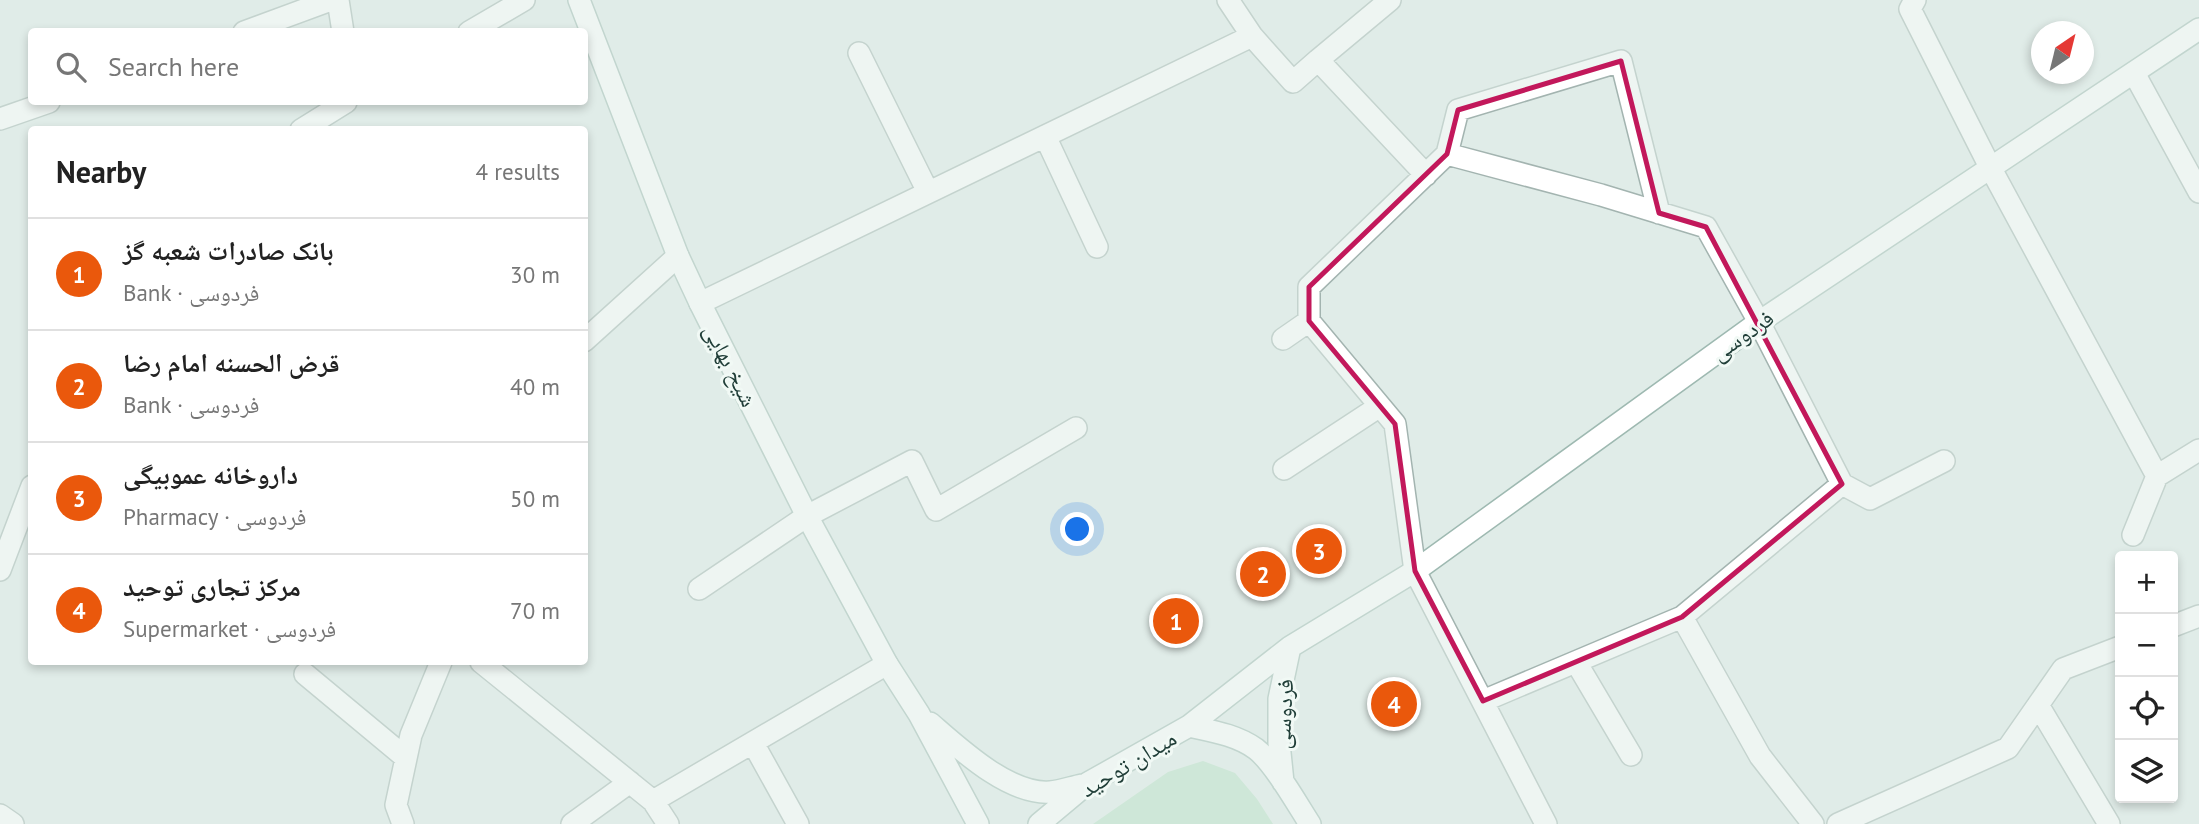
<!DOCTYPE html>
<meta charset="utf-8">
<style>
body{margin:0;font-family:"PT Sans","Noto Naskh Arabic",sans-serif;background:#f6f6f6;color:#222}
.controls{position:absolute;right:21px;bottom:21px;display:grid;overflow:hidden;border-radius:7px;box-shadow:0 4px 10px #0003}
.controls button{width:63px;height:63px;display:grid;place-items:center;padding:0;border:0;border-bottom:2px solid #e0e0e0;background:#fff;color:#222;font:35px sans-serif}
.compass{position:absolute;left:2031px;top:21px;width:63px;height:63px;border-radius:50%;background:#fff;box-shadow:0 4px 10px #0003;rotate:35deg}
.you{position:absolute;left:1078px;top:530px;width:24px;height:24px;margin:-18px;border:5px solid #fff;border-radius:50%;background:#1a73e8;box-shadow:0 0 0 10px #1a73e833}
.badge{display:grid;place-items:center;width:46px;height:46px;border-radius:50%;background:#ea580c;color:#fff;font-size:23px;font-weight:700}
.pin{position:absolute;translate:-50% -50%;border:4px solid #fff;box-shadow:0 2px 7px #0006}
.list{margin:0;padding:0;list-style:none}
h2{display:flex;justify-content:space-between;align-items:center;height:91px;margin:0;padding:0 28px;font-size:30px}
h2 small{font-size:23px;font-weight:400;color:#767676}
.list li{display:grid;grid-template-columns:46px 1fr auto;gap:21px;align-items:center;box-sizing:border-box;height:112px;padding:0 28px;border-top:2px solid #e0e0e0}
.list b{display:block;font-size:26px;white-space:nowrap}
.list p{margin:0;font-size:23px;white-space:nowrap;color:#767676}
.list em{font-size:23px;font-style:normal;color:#767676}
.icon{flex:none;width:38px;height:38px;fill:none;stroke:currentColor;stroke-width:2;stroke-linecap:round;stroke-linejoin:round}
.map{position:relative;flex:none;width:2199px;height:824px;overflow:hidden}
.search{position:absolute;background:#fff;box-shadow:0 4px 10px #0003;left:28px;top:28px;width:560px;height:77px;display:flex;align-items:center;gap:18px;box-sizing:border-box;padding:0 24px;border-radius:7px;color:#767676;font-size:26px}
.panel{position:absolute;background:#fff;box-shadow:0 4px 10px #0003;left:28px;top:126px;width:560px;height:539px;border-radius:7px}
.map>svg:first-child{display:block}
.green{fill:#b8dfc5}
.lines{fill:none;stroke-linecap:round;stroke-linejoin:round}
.street-casing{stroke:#a3b4b0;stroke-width:24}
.secondary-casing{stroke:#9eb9b1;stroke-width:24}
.street{stroke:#fff;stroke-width:21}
.secondary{stroke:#fff;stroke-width:21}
.marked{fill:none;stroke:#c2185b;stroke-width:5;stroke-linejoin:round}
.labels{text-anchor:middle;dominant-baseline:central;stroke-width:6;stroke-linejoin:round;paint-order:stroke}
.street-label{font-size:23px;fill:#203e38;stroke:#f1f9f5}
</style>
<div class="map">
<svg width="2199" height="824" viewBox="0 0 2199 824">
<rect width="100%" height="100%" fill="#e0ece8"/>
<!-- green -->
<path class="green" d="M 1203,761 L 1235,773 L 1257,799 L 1273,824 L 1093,824 L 1168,772 Z"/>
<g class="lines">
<!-- street casing -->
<g class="street-casing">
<path id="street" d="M 338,0 L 343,32
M 1228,0 L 1252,36 L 1293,82 L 1318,60 L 1426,175
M 1915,0 L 1910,9 L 1990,167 L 2157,476 L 2199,450
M 244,32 L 331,0
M 469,32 L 524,0
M 859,53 L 928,192
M 1318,60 L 1390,0
M 2134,73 L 2199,192
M 0,119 L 49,102
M 301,130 L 346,102
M 1045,136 L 1097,247
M 1447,154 L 1601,195 L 1706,227 L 1759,322 L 1842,484 L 1682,617 L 1483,701
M 700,303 L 1252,36
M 1283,339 L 1309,321
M 584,341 L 678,256
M 1284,469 L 1380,406
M 1842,484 L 1870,499 L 1944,461
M 2133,535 L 2157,476
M 0,570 L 32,486
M 699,589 L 807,516 L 912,461 L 936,510 L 1076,428
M 1682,617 L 1760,756 L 1813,824
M 2173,626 L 2199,616
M 481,662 L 653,801 L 887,664
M 1576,662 L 1631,755
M 305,674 L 406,758
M 2038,705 L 2109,824
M 753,743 L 798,824
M 653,801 L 668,824
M 0,815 L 13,824
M 403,824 L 396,805 L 411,735 L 441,662
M 572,824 L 630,782
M 1546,824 L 1415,571 L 1395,424 L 1309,321 L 1309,287 L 1447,154 L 1458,110 L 1621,61 L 1659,213
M 1838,824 L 2008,748 L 2063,669 L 2120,647"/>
</g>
<!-- secondary casing -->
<g class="secondary-casing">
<path id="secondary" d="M 579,0 L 678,256 L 700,303 L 807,516 L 887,664 L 919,714 L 978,824
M 930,723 C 960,749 1009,795 1050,792 C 1061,791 1072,787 1082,785
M 1189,726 C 1212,731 1237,735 1256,749 C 1274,763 1297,804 1310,824
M 1283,782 L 1279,743 L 1279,699 L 1290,647
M 1039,824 L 1088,783 L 1189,726 L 1290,647 L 1415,571 L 1759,322 L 2199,29"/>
</g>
<!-- street -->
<use href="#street" class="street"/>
<!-- secondary -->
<use href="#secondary" class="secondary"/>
</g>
<!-- marked area -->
<path d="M0 0H2199V824H0ZM 1621,61 L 1659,213 L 1706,227 L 1842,484 L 1682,617 L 1483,701 L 1415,571 L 1395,424 L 1309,321 L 1309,287 L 1447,154 L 1458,110 Z" fill="#e0ece8" fill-opacity=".55" fill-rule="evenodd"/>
<path class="marked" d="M 1621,61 L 1659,213 L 1706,227 L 1842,484 L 1682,617 L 1483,701 L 1415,571 L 1395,424 L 1309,321 L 1309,287 L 1447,154 L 1458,110 Z"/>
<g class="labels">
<!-- street labels -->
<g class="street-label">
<text transform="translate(1742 335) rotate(-35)">فردوسی</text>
<text transform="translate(731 365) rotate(63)">شیخ بهایی</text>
<text transform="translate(1283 714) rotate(-87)">فردوسی</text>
<text transform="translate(1128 763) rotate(-31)">میدان توحید</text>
</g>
</g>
</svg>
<div class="controls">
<button>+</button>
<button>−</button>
<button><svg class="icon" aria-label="locate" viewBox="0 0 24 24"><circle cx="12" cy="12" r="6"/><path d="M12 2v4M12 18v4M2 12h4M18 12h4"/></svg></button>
<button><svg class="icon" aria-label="layers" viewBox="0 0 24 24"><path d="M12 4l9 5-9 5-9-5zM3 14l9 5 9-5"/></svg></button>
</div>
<svg class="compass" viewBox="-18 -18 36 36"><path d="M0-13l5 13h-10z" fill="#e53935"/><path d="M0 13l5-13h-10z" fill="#767676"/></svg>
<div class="you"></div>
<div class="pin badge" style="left:1176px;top:621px">1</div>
<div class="pin badge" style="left:1263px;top:574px">2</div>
<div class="pin badge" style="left:1319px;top:551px">3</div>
<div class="pin badge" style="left:1394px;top:704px">4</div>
<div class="search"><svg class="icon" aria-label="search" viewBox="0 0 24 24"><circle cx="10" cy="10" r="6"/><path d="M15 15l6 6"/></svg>Search here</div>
<section class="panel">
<h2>Nearby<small>4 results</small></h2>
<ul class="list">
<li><span class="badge">1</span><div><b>بانک صادرات شعبه گز</b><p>Bank · فردوسی</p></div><em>30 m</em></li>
<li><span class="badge">2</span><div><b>قرض الحسنه امام رضا</b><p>Bank · فردوسی</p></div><em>40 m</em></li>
<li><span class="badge">3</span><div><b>داروخانه عموبیگی</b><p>Pharmacy · فردوسی</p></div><em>50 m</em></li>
<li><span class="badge">4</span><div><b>مرکز تجاری توحید</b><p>Supermarket · فردوسی</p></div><em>70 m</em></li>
</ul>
</section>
</div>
